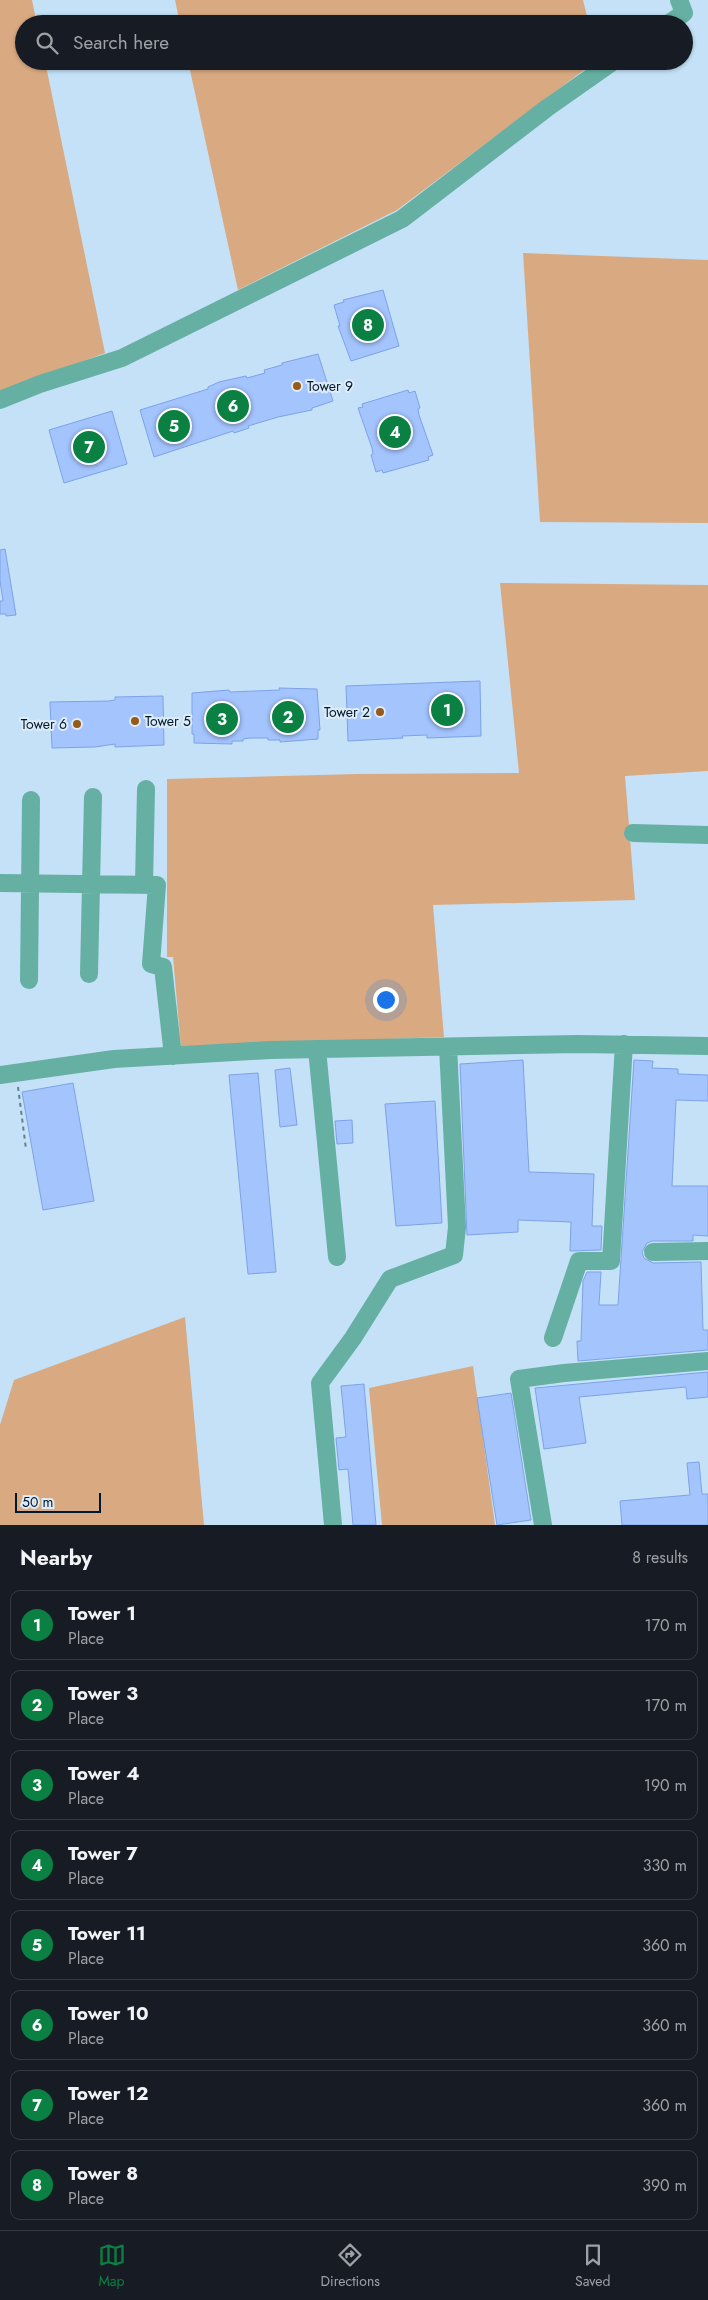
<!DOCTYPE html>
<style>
body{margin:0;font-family:Jost,sans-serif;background:#20242c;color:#f1f3f6}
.scale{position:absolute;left:15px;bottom:12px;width:86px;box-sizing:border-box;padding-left:5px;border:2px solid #00182c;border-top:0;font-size:14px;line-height:18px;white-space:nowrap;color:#00182c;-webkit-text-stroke:4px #ddecf7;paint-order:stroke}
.you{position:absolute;left:385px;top:999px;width:18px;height:18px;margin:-12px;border:4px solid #fff;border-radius:50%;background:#1a73e8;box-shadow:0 0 0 8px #1a73e833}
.badge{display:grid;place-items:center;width:32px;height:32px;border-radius:50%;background:#0b8043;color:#fff;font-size:16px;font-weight:700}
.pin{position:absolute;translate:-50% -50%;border:2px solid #fff;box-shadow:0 1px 5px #0006}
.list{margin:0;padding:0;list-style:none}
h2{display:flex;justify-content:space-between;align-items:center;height:65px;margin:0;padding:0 20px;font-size:21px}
h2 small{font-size:16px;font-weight:400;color:#9ea1a6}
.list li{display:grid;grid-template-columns:32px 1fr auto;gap:15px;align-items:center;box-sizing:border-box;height:70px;margin:0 10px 10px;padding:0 10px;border:1px solid #363941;border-radius:10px}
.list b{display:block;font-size:19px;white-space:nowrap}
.list p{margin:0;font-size:16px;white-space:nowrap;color:#9ea1a6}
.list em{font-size:16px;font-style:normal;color:#9ea1a6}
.icon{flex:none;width:28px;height:28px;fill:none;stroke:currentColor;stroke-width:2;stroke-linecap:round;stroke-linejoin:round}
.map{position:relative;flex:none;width:708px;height:1525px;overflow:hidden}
.search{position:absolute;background:#171b24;box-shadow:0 1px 4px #0004;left:15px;right:15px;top:15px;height:55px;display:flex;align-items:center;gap:12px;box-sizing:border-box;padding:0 18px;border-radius:28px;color:#9ea1a6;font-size:19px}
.sheet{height:705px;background:#171b24}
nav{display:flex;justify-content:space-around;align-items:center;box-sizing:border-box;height:70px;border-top:1px solid #363941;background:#171b24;font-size:14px;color:#9ea1a6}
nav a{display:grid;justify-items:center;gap:2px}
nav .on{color:#0b8043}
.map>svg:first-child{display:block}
.green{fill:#d9aa81}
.building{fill:#a4c4fe;stroke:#7da2e7}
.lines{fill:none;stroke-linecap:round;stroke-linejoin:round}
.path{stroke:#658095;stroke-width:2;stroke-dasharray:4 4;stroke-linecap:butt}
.minor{stroke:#66b0a3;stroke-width:18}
.poi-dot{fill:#95591a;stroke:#ddecf7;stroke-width:2}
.labels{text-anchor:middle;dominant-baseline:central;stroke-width:4;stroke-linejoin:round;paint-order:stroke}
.poi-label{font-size:14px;fill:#00182c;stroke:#ddecf7;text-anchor:start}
</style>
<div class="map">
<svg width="708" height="1525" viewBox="0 0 708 1525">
<rect width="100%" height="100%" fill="#c4e1f7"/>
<!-- green -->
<path class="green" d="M 0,0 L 32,0 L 37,24 L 24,24 L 24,61 L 45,61 L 105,353 L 0,393 Z
M 175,0 L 583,0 L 589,24 L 180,24 Z
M 188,61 L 596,61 L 397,210 L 238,290 Z
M 523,253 L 708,260 L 708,523 L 540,522 Z
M 500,583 L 708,585 L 708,771 L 625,776 L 635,900 L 433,905 L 444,1037 L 181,1047 L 173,957 L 167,957 L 167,779 L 357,774 L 519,773 Z
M 185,1317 L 204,1525 L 0,1525 L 0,1425 L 14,1380 Z
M 473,1366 L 495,1525 L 382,1525 L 369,1388 Z"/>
<!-- building -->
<path class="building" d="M 383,290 L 399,346 L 351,361 L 338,326 L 340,326 L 334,305 L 344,302 L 343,300 Z
M 318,354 L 333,401 L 312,408 L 312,410 L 278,417 L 248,426 L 249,428 L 234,433 L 233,431 L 154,457 L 140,410 L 208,389 L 208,387 L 219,382 L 246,376 L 247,378 L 265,373 L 264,370 L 282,365 L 282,363 Z
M 408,390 L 409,393 L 415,391 L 420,408 L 418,409 L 419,415 L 433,455 L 428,457 L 429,460 L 383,473 L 382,470 L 376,472 L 371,455 L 373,454 L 372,448 L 358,408 L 363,407 L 362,404 Z
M 112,411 L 127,464 L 64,483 L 49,430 Z
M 5,549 L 16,615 L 6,616 L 6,614 L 0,614 L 0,601 L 3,601 L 0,581 L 0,550 Z
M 480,681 L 481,736 L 427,738 L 427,735 L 402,736 L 403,738 L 348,741 L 346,686 Z
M 279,688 L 317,689 L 320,730 L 318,730 L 318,739 L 280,742 L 280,740 L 268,740 L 268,738 L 250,738 L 243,739 L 243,741 L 232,741 L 232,744 L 194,743 L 194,734 L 192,734 L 192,693 L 229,690 L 230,692 L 280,690 Z
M 163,696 L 164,745 L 115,747 L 115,744 L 95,747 L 52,748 L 50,702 L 109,701 L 115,700 L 115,697 Z
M 523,1060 L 529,1172 L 594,1174 L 592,1226 L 602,1226 L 601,1250 L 570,1251 L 571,1222 L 518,1220 L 518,1232 L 467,1235 L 460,1064 Z
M 634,1060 L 653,1061 L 652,1068 L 678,1069 L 678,1074 L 708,1075 L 708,1101 L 676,1100 L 672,1186 L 708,1186 L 708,1236 L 693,1235 L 693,1241 L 652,1241 L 647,1243 L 642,1252 L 644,1258 L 653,1263 L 701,1262 L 703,1330 L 708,1330 L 708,1350 L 578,1361 L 577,1341 L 581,1341 L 583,1281 L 587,1272 L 601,1272 L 599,1305 L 618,1305 Z
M 290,1068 L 297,1125 L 280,1127 L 275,1070 Z
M 258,1073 L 276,1272 L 248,1274 L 229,1075 Z
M 73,1083 L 94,1201 L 43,1210 L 22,1092 Z
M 435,1101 L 442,1223 L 396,1226 L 385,1104 Z
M 352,1120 L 353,1143 L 337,1144 L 335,1121 Z
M 708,1372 L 708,1397 L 687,1399 L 686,1387 L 579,1397 L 586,1443 L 544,1449 L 535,1388 Z
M 364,1384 L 376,1525 L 353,1525 L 348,1469 L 339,1470 L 336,1438 L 346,1437 L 341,1386 Z
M 511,1393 L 531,1520 L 497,1525 L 477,1398 Z
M 699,1462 L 702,1494 L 708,1494 L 708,1525 L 622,1525 L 620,1501 L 690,1495 L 687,1463 Z"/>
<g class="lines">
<!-- path -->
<path class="path" d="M 18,1087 L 26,1149"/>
<!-- minor -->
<path class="minor" d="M 668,24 L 684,13 L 679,0
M 0,400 L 40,384 L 122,358 L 402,219 L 547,108 L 614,61
M 633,833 L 708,835
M 0,883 L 157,885 L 151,964 L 163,967 L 173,1056
M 144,884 L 146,789
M 89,974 L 93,797
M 29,980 L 31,800
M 317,1049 L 337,1257
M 0,1075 L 114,1059 L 270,1050 L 578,1044 L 708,1046
M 653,1252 L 708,1251
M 553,1338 L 579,1261 L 611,1261 L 624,1044
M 333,1525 L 320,1383 L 353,1338 L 390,1279 L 454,1255 L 457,1227 L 448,1047
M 543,1525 L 519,1379 L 564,1373 L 708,1361"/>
</g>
<!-- markers -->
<g class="poi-dot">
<circle cx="297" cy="386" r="5"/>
<circle cx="380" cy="712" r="5"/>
<circle cx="135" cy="721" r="5"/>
<circle cx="77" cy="724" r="5"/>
</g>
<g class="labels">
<!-- poi labels -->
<g class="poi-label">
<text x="307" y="386">Tower 9</text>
<text x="370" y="712" text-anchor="end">Tower 2</text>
<text x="145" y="721">Tower 5</text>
<text x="67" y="724" text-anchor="end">Tower 6</text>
</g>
</g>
</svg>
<div class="scale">50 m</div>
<div class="you"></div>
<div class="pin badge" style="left:447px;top:710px">1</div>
<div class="pin badge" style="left:288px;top:717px">2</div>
<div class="pin badge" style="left:222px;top:719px">3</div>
<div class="pin badge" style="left:395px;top:432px">4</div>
<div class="pin badge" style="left:174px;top:426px">5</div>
<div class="pin badge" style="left:233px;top:406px">6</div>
<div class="pin badge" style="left:89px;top:447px">7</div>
<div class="pin badge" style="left:368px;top:325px">8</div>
<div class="search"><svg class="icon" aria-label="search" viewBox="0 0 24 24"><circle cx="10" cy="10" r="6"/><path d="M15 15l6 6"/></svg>Search here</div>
</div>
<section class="sheet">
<h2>Nearby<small>8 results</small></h2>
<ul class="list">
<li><span class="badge">1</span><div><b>Tower 1</b><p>Place</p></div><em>170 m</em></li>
<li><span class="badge">2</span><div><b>Tower 3</b><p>Place</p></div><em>170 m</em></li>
<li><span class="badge">3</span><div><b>Tower 4</b><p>Place</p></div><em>190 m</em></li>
<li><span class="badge">4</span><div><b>Tower 7</b><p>Place</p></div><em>330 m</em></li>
<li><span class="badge">5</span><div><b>Tower 11</b><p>Place</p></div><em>360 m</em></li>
<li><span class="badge">6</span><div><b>Tower 10</b><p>Place</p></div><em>360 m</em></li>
<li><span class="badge">7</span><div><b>Tower 12</b><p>Place</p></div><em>360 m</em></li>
<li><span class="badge">8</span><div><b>Tower 8</b><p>Place</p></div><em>390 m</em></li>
</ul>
</section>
<nav>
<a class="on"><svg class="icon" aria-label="map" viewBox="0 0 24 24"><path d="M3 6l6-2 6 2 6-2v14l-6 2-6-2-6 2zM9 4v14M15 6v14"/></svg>Map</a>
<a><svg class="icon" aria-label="directions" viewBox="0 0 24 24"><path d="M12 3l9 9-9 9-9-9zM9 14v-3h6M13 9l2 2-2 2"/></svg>Directions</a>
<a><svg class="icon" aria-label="saved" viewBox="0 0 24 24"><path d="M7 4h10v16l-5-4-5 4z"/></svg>Saved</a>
</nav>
